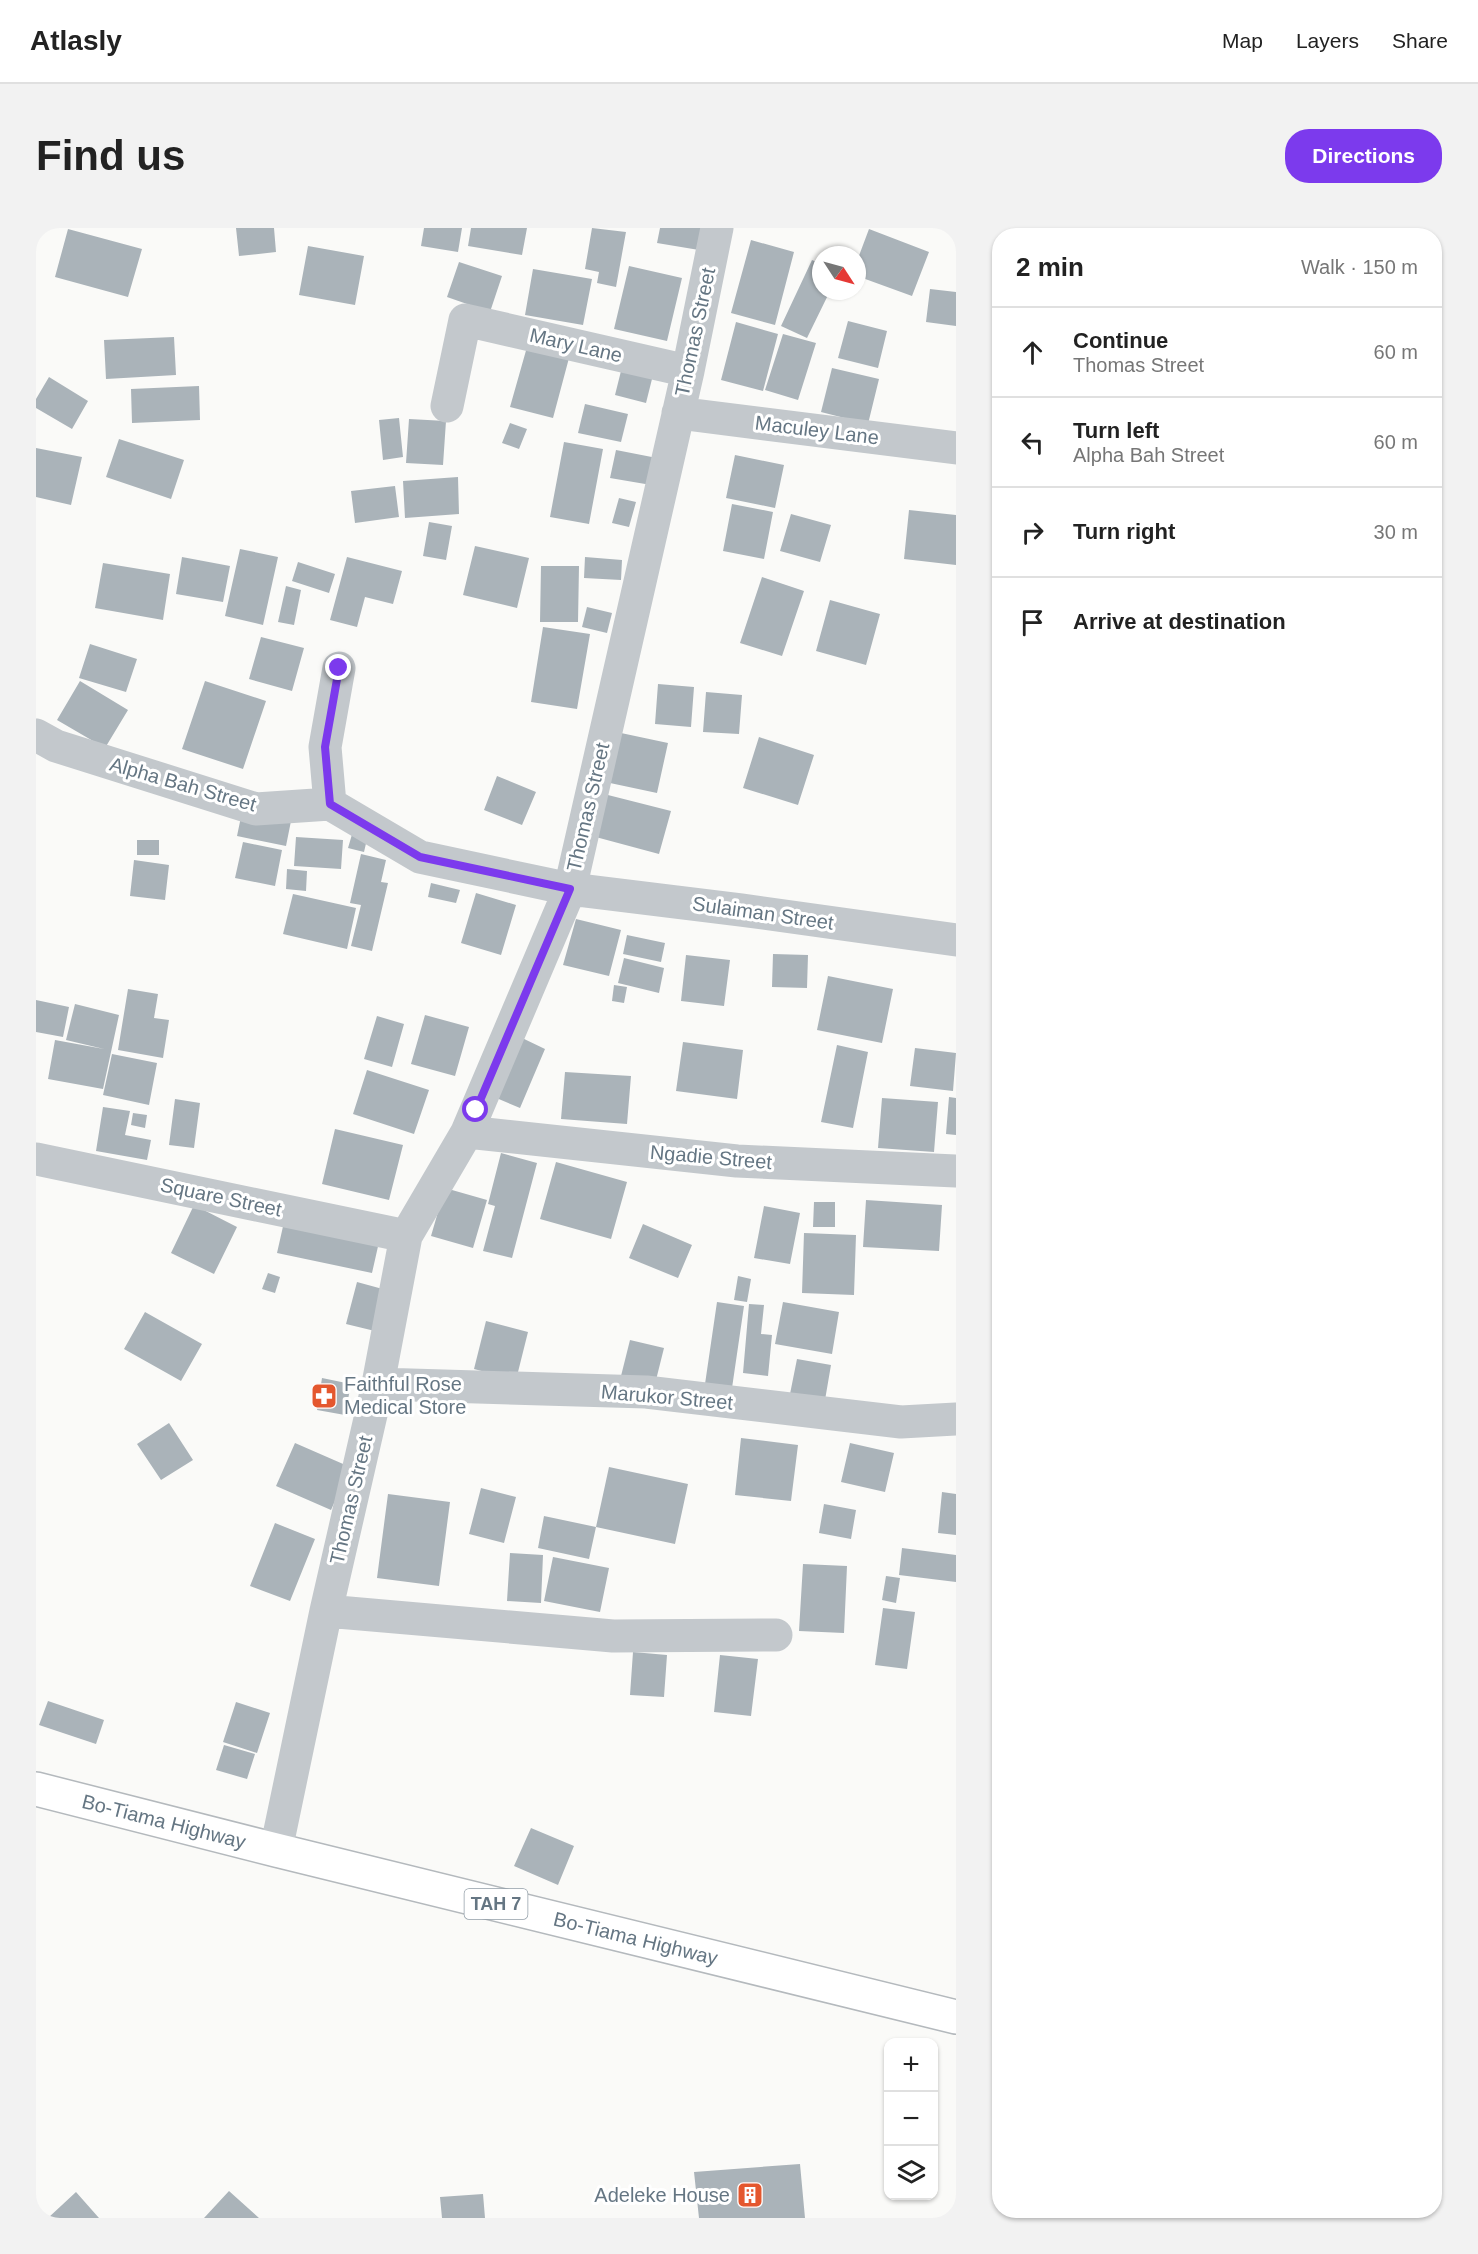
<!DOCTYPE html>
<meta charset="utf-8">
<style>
body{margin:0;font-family:Arial,sans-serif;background:#f2f2f2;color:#222}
.controls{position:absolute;right:18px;bottom:18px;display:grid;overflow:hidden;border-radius:12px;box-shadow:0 2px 4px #0004}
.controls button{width:54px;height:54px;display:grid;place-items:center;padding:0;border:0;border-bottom:2px solid #e0e0e0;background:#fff;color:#222;font:30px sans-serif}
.compass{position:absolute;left:776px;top:18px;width:54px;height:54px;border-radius:50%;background:#fff;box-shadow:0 2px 4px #0004;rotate:126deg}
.stop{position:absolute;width:18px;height:18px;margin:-14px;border:4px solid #7c3aed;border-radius:50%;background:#fff}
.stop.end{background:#7c3aed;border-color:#fff;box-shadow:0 2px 6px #0008}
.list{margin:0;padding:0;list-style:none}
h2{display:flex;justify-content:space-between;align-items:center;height:78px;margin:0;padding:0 24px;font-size:26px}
h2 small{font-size:20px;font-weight:400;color:#767676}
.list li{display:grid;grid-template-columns:39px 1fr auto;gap:18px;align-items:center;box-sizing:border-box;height:90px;padding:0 24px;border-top:2px solid #e0e0e0}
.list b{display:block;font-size:22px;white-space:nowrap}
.list p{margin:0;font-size:20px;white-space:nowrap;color:#767676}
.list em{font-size:20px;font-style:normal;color:#767676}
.icon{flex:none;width:33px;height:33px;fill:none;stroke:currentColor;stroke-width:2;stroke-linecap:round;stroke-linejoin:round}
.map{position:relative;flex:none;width:920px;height:1990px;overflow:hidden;border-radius:24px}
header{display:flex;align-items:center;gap:36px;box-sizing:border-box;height:84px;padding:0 30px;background:#fff;border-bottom:2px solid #e0e0e0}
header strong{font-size:28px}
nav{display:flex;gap:33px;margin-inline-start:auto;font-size:21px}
.intro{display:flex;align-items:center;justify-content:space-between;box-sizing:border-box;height:144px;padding:0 36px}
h1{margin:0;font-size:42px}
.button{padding:15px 27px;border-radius:24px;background:#7c3aed;color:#fff;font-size:21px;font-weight:700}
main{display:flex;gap:36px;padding:0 36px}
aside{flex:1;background:#fff;border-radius:24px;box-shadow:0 2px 4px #0004}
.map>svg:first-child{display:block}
.building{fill:#aab3b9}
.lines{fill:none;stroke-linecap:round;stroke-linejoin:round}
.highway-casing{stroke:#b4b9bd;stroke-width:36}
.minor{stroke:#c3c8cc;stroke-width:33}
.highway{stroke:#fff;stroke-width:33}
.route{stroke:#7c3aed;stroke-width:8}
.labels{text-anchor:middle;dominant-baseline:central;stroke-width:6;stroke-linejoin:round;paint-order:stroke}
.shield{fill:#fff;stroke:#939fa8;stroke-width:1.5}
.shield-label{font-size:18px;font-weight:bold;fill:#657683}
.street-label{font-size:20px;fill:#657683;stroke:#fff}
.poi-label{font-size:20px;fill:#657683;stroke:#fff;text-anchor:start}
</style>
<header>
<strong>Atlasly</strong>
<nav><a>Map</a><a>Layers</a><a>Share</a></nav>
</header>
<div class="intro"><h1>Find us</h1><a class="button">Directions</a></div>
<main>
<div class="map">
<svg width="920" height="1990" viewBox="0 0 920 1990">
<rect width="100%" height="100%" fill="#fafaf8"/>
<!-- building -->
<path class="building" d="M 200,0 L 238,0 L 240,24 L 203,28 Z
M 388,0 L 426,0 L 422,24 L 385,18 Z
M 435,0 L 491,0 L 486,27 L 432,18 Z
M 556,0 L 590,4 L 580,59 L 561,55 L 563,44 L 549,41 Z
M 624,0 L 673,0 L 669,23 L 621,15 Z
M 32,1 L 106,21 L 92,69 L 19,49 Z
M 833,1 L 893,24 L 876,68 L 821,48 L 821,33 Z
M 715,12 L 758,24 L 739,97 L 695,85 Z
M 272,18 L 328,28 L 319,77 L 263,67 Z
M 776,32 L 785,36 L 785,63 L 794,63 L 771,110 L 745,98 Z
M 423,34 L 466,48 L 454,84 L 411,69 Z
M 593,38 L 646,50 L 631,113 L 578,101 Z
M 497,41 L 556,51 L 547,97 L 489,87 Z
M 894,61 L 920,64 L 920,98 L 890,94 Z
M 812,93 L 851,103 L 842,140 L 802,130 Z
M 700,94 L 742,106 L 727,163 L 685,152 Z
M 747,106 L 780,115 L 762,172 L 729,162 Z
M 138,109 L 140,147 L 70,151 L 68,112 Z
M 491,119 L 533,130 L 517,190 L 474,179 Z
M 586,139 L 617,147 L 610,175 L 579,167 Z
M 796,140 L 843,151 L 832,196 L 785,184 Z
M 13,149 L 52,173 L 36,201 L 0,180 L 0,171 Z
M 163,158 L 164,192 L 96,195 L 95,161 Z
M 549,176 L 592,186 L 585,214 L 542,205 Z
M 363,190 L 367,229 L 347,232 L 343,192 Z
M 373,191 L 410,193 L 407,237 L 370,235 Z
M 474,195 L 491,201 L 483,221 L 466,215 Z
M 83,211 L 148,232 L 135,271 L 70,249 Z
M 528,214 L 567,221 L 553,296 L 514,289 Z
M 0,220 L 46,229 L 35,277 L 0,269 Z
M 580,222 L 626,231 L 621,258 L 574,250 Z
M 699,227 L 748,237 L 739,280 L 690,270 Z
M 422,249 L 423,286 L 369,290 L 367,253 Z
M 359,258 L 363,289 L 319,295 L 315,263 Z
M 583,270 L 600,274 L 593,299 L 576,295 Z
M 696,276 L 737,284 L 728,331 L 687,323 Z
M 873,282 L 920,287 L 920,337 L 868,331 Z
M 755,286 L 795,297 L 784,334 L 744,323 Z
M 393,294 L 416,298 L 410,332 L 387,328 Z
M 439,318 L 493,330 L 481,380 L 427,367 Z
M 204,321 L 242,329 L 227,397 L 189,388 Z
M 146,329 L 194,338 L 187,374 L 140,366 Z
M 311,329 L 366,343 L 357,376 L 329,369 L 321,399 L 294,392 Z
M 549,329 L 586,332 L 585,352 L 548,350 Z
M 262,334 L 299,346 L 293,365 L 256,353 Z
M 67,335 L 134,346 L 127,392 L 59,380 Z
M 505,338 L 543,338 L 542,394 L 504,394 Z
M 726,349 L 768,363 L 746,428 L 704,415 Z
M 250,358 L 265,362 L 258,397 L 242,394 Z
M 794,372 L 844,386 L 830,437 L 780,423 Z
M 551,379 L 576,385 L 571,405 L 546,399 Z
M 507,399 L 554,406 L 541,481 L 495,474 Z
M 225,409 L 268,420 L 256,463 L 213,451 Z
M 54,416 L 101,431 L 90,464 L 43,450 Z
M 44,453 L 92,482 L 69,520 L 21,492 Z
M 169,453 L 230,473 L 207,541 L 146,521 Z
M 622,456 L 658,459 L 655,499 L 619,496 Z
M 670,464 L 706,467 L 703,506 L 667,504 Z
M 585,505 L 632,515 L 621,565 L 574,555 Z
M 723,509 L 778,527 L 762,577 L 707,560 Z
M 461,548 L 500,564 L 486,597 L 448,582 Z
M 568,566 L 635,583 L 623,626 L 556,608 Z
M 206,584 L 255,593 L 250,618 L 201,608 Z
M 317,603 L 332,607 L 328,624 L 312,620 Z
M 260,609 L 307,612 L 305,641 L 258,638 Z
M 101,612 L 123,612 L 123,627 L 101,627 Z
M 207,614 L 246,622 L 239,658 L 199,650 Z
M 325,626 L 350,632 L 345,654 L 352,655 L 336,723 L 315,718 L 325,677 L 314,675 Z
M 98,632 L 133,637 L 129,672 L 94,668 Z
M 251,641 L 271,643 L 270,663 L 250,661 Z
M 395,655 L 424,662 L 420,675 L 392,669 Z
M 440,665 L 480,677 L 465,727 L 425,715 Z
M 257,666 L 320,680 L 311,721 L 247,706 Z
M 540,691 L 585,702 L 573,748 L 527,737 Z
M 591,707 L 629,715 L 625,734 L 587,726 Z
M 737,726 L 772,727 L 771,760 L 736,759 Z
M 650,727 L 694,732 L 688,778 L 645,773 Z
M 588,730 L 628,740 L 623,765 L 582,755 Z
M 792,748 L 857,761 L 846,815 L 781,802 Z
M 578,757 L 591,759 L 588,775 L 576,773 Z
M 92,761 L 122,766 L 118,790 L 133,792 L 127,830 L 82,822 Z
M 0,772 L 33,779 L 27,809 L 0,804 Z
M 39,776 L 83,787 L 67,861 L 12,851 L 19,812 L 68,821 L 30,812 Z
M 389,787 L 433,799 L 419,848 L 375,836 Z
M 341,788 L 368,796 L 356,839 L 328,831 Z
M 484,809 L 509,821 L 484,880 L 458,869 Z
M 647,814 L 707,822 L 701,871 L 640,863 Z
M 801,817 L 832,824 L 817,900 L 785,894 Z
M 879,820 L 920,825 L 917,863 L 874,858 Z
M 76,826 L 121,835 L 113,877 L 67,867 Z
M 331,842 L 393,862 L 378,906 L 317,886 Z
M 529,844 L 595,848 L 591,896 L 525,891 Z
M 913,869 L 920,870 L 920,907 L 910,906 Z
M 846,870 L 902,874 L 898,924 L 842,920 Z
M 139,871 L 164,875 L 158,920 L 133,917 Z
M 67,879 L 94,883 L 89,907 L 115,912 L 111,932 L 60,923 Z
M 97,885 L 111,887 L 109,900 L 95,897 Z
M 299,901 L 367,917 L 353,972 L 286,956 Z
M 465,925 L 501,935 L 476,1030 L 447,1023 L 459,978 L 452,976 Z
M 520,934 L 591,954 L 575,1011 L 504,991 Z
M 409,960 L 451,972 L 437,1020 L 395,1008 Z
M 830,972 L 906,977 L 903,1023 L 827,1019 Z
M 778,974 L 799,974 L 799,999 L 777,999 Z
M 158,977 L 201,999 L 178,1046 L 135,1025 Z
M 728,978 L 764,985 L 754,1036 L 718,1030 Z
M 248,994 L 343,1014 L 336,1045 L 241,1025 Z
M 607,996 L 656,1017 L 642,1050 L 593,1030 Z
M 768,1005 L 820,1007 L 818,1067 L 766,1065 Z
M 232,1045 L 244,1049 L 239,1065 L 226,1061 Z
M 702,1048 L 715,1051 L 711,1074 L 698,1072 Z
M 321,1054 L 354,1063 L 343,1104 L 310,1096 Z
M 681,1074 L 708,1078 L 696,1160 L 669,1156 Z
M 747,1074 L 803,1084 L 796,1126 L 739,1116 Z
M 713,1076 L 728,1077 L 725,1106 L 736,1107 L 732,1148 L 707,1145 Z
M 109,1084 L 166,1116 L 145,1153 L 88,1121 Z
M 450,1093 L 492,1104 L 480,1152 L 438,1141 Z
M 594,1112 L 628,1120 L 619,1156 L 585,1148 Z
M 761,1131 L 795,1137 L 789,1172 L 754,1166 Z
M 286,1150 L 315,1156 L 309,1187 L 281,1182 Z
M 133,1195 L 157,1232 L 125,1252 L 101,1216 Z
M 705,1210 L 762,1217 L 755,1273 L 699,1267 Z
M 259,1215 L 314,1239 L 295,1282 L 240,1258 Z
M 814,1215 L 858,1225 L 849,1264 L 805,1254 Z
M 573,1239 L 652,1256 L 639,1316 L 560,1299 L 553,1331 L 502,1320 L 508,1288 L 560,1299 Z
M 445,1260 L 480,1269 L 468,1315 L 433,1306 Z
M 906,1264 L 920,1266 L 920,1307 L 902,1305 Z
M 352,1266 L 414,1274 L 403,1358 L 341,1350 Z
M 788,1276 L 820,1282 L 815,1311 L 783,1305 Z
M 239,1295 L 279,1311 L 254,1373 L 214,1358 Z
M 866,1320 L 920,1327 L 920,1354 L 863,1347 Z
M 474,1325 L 507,1327 L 505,1375 L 471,1373 Z
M 517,1329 L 573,1340 L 564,1384 L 508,1373 Z
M 767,1336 L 811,1338 L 808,1405 L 763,1403 Z
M 850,1348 L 864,1350 L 860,1375 L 846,1372 Z
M 847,1380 L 879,1384 L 871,1441 L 839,1437 Z
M 597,1424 L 631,1427 L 628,1469 L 594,1467 Z
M 684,1427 L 722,1431 L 715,1488 L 678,1484 Z
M 12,1473 L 68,1492 L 60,1516 L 3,1497 Z
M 200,1474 L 234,1485 L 221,1525 L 187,1514 Z
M 188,1517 L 219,1526 L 211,1551 L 180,1542 Z
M 495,1600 L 538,1618 L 522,1657 L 478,1638 Z
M 764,1936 L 769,1990 L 663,1990 L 658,1944 Z
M 193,1963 L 223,1990 L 168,1990 Z
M 40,1964 L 63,1990 L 12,1990 Z
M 447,1966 L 449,1990 L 406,1990 L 404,1969 Z"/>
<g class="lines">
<!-- highway casing -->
<g class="highway-casing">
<g id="highway">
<path id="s1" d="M 0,1561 L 240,1622 L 920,1789"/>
</g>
</g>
<!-- minor -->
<path class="minor" d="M 411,178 L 429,92 L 652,143
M 642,185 L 920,220
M 0,507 L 20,518 L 220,581 L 294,576 L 384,629 L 534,661 L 705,682 L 920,712
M 294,576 L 289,519 L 303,440
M 431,904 L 701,933 L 920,943
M 0,931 L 370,1008
M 342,1156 L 610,1164 L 865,1194 L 920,1191
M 290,1383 L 577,1408 L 740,1407
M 240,1622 L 290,1383 L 342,1156 L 370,1008 L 431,904 L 534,661 L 652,143 L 681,0"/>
<!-- highway -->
<use href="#highway" class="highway"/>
</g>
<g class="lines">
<!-- route -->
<path class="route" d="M 303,440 L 289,519 L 294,576 L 384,629 L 534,661 L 440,882"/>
</g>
<!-- icons -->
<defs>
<g id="pharmacy-square" transform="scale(1.35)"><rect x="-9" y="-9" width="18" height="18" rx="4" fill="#e4572e" stroke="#fff"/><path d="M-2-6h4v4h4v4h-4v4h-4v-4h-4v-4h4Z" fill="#fff"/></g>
<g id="building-square" transform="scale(1.35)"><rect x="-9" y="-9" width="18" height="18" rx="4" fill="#e4572e" stroke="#fff"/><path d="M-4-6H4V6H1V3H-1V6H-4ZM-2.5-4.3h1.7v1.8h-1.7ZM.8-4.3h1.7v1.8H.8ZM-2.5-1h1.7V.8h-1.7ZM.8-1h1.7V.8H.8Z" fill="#fff"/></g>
</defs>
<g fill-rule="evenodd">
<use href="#pharmacy-square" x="288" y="1168"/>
<use href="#building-square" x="714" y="1967"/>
</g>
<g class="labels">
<!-- shield labels -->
<rect class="shield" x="428.5" y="1661" width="63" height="30" rx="4.5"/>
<g class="shield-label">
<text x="460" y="1676">TAH 7</text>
</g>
<!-- street labels -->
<g class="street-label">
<text transform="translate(659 104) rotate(-78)">Thomas Street</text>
<text transform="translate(540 117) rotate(13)">Mary Lane</text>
<text transform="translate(781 202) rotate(7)">Maculey Lane</text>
<text transform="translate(147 556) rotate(16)">Alpha Bah Street</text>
<text transform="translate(552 579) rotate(-77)">Thomas Street</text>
<text transform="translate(727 685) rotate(8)">Sulaiman Street</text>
<text transform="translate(675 929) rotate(5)">Ngadie Street</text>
<text transform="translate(185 969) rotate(12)">Square Street</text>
<text transform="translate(631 1169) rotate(5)">Marukor Street</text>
<text transform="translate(315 1272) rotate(-77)">Thomas Street</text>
<text stroke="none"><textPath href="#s1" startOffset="132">Bo-Tiama Highway</textPath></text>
<text stroke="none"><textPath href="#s1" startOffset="618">Bo-Tiama Highway</textPath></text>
</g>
<!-- poi labels -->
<g class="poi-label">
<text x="308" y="1156">Faithful Rose<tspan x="308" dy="23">Medical Store</tspan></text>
<text x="694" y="1967" text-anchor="end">Adeleke House</text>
</g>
</g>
</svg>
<div class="controls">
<button>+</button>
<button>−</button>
<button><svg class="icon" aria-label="layers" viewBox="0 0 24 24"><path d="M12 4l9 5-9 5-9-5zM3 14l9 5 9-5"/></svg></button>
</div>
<svg class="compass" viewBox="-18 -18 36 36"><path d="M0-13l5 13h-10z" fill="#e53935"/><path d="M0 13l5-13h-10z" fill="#767676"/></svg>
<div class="stop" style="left:440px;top:882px"></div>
<div class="stop end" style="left:303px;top:440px"></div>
</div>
<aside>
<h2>2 min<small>Walk · 150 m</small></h2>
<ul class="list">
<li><svg class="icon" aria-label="ahead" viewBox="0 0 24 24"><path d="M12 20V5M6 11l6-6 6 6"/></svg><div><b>Continue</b><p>Thomas Street</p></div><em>60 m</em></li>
<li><svg class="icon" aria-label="left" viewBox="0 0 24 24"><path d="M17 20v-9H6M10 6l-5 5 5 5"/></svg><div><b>Turn left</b><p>Alpha Bah Street</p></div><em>60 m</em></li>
<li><svg class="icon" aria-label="right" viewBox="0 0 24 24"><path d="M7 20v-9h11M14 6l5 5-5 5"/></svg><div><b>Turn right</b></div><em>30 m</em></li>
<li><svg class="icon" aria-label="arrive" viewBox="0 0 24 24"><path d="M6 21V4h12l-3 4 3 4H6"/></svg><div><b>Arrive at destination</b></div></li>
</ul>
</aside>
</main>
